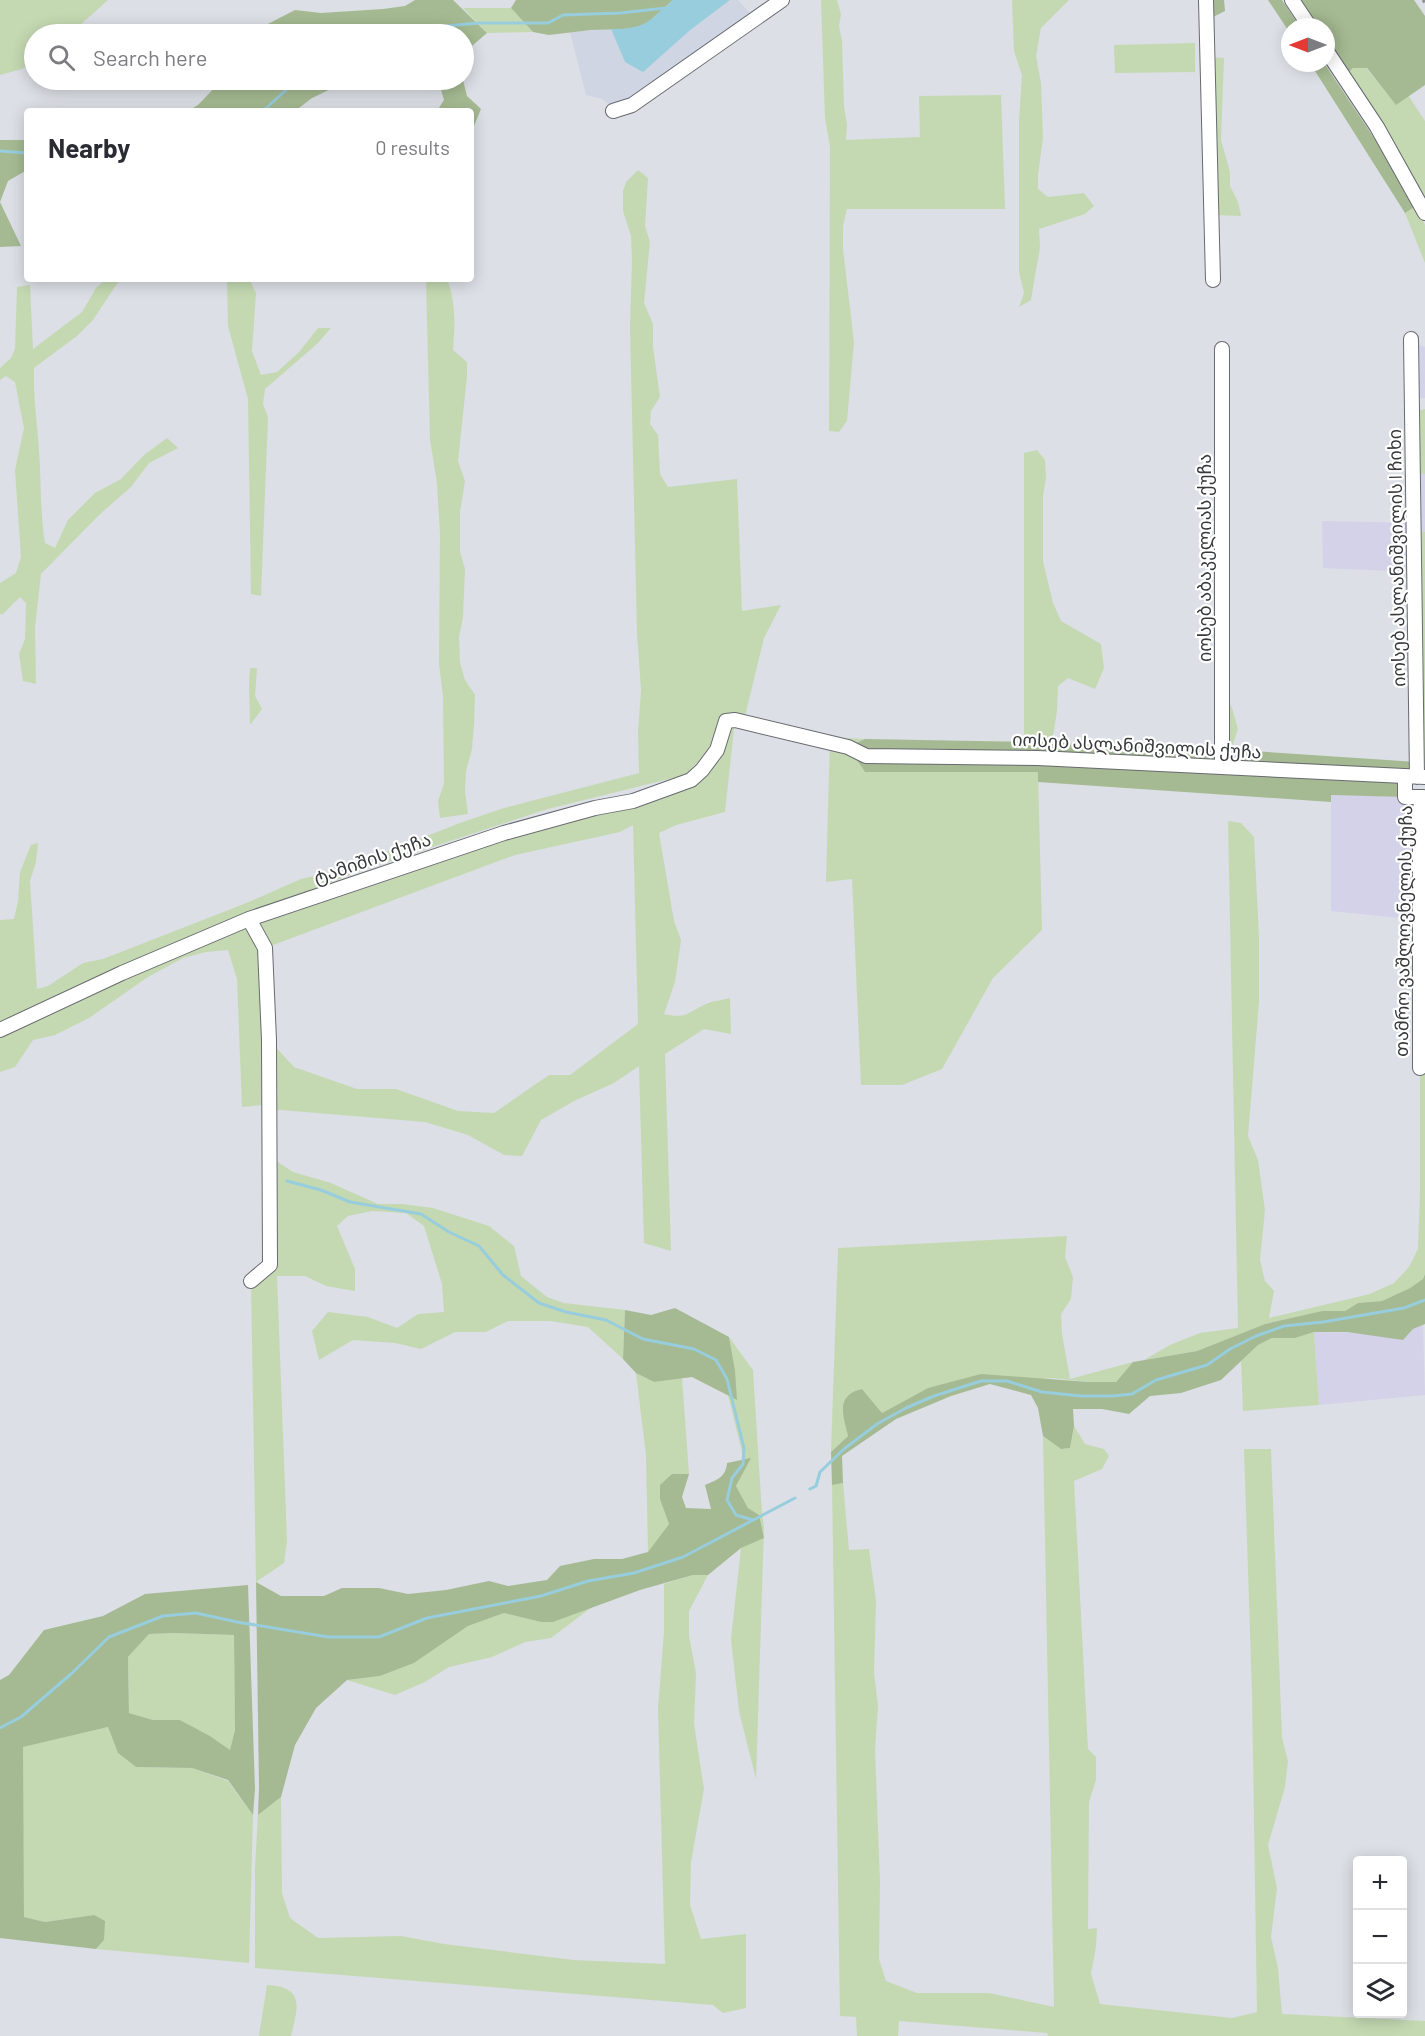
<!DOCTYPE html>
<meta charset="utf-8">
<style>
body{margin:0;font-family:Barlow,"Noto Sans Georgian",sans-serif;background:#f2f2f3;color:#2b2b33}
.controls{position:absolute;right:18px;bottom:18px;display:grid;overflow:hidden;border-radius:6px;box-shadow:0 3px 15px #0003}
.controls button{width:54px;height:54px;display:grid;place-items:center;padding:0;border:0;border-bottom:2px solid #e1e1e2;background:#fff;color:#2b2b33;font:30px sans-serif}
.compass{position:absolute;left:1281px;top:18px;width:54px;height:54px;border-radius:50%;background:#fff;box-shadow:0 3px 15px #0003;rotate:270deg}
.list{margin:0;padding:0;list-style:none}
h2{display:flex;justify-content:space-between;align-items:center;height:78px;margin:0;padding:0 24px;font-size:26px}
h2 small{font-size:20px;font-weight:400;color:#7c7c81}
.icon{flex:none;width:33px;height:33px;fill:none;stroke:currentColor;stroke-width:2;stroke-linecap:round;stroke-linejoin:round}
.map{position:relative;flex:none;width:1425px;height:2036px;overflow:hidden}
.search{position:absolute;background:#fff;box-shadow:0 3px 15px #0003;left:24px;top:24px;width:450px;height:66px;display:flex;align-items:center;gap:15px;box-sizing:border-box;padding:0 21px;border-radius:33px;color:#7c7c81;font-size:22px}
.panel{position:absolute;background:#fff;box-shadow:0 3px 15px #0003;left:24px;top:108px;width:450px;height:174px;border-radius:6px}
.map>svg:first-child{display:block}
.built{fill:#d0d5e3}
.industrial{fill:#d4d2e8}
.green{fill:#c4d9b2}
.forest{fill:#a5ba92;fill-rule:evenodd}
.water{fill:#97cddc}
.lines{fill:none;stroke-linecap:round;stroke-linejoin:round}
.stream{stroke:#97cddc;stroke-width:3}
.minor-casing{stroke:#686a70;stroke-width:16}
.minor{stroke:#fff;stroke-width:14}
.rail{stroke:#8c8e92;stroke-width:3;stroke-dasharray:3 6;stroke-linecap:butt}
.labels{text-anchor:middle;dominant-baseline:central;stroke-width:4.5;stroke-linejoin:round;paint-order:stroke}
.street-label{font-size:18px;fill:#38393b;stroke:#fff}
</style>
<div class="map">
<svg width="1425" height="2036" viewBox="0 0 1425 2036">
<rect width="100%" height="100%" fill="#dcdfe5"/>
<!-- built -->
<path class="built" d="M 730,0 L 738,0 L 759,23 L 621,114 L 602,99 L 586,95 L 570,32 L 611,29 L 625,62 L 689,31 Z"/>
<!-- industrial -->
<path class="industrial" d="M 1411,342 L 1425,347 L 1425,398 L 1412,398 Z
M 1413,473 L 1425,474 L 1425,532 L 1414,531 L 1414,572 L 1323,568 L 1322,521 L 1413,523 Z
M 1331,795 L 1423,797 L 1420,920 L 1331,911 Z
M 1423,1324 L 1425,1395 L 1319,1405 L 1314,1332 L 1366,1333 L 1402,1340 L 1413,1329 Z"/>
<!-- green -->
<path class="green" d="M 0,0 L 108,0 L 70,34 L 34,34 L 34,60 L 22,69 L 0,75 Z
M 821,0 L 837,0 L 841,14 L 839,26 L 842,41 L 844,107 L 847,124 L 846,140 L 920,137 L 919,96 L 1001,95 L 1005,209 L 847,209 L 843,226 L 843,249 L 854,342 L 847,421 L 839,432 L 829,431 L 830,147 L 825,118 Z
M 1012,0 L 1069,0 L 1041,28 L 1036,56 L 1041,83 L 1043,138 L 1038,175 L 1038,189 L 1048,197 L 1084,193 L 1094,206 L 1085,214 L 1039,229 L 1040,247 L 1031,300 L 1019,307 L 1024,293 L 1019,272 L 1019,119 L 1022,75 L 1014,51 Z
M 463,8 L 511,8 L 533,32 L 487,33 Z
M 1195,43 L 1195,72 L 1115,73 L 1114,45 Z
M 1211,57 L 1224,58 L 1221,140 L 1230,172 L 1230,186 L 1238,202 L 1241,216 L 1216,215 Z
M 1353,68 L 1366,68 L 1396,104 L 1408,95 L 1425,121 L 1425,196 L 1349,72 Z
M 638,170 L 648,178 L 645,226 L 650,242 L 644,303 L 653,324 L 653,347 L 660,397 L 651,411 L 650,424 L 658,435 L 660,474 L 668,487 L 737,479 L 742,611 L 781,605 L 764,638 L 745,716 L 734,715 L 712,747 L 692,768 L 689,774 L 544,810 L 357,872 L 204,932 L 0,1023 L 0,920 L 14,919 L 18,901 L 20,872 L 31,845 L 38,843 L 36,862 L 30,881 L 37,989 L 48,986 L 83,963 L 103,959 L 249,902 L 301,879 L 323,874 L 358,863 L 460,823 L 504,808 L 639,773 L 638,733 L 641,690 L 637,633 L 630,327 L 632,261 L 631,236 L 623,211 L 623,191 L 626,182 Z
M 1416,206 L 1425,225 L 1425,263 L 1405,213 Z
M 106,279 L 120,279 L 93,320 L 77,336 L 34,368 C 33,402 39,435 40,469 C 41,494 41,518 45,543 L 55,548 L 68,520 L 95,493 L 121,479 L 144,455 L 167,438 L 178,448 L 149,463 L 131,487 L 99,515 L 41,574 L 35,628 L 36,684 L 23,681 L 19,654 L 25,639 L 26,603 L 20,597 L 2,615 L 0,613 L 0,583 L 16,573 L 21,557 L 15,470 L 24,428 L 15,382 L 6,376 L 0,380 L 0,368 L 11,358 L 15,349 L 17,287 L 30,285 L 33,349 L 82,312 L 96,288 Z
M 227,279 L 249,279 L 256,293 L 252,351 L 261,375 L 277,372 L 299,352 L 318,328 L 331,328 L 317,344 L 265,389 L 263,404 L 268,417 L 261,596 L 251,594 L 248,399 L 228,326 Z
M 426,279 L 447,279 C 456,302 455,325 453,350 L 467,362 L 467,376 L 458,461 L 465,481 L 460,512 L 460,552 L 465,569 L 463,617 L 459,637 L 460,663 L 465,680 L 475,695 L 474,725 L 472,749 L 466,771 L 465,791 L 468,814 L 440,818 L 438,801 L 444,784 L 443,696 L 439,664 L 440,533 L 437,484 L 430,439 Z
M 1425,409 L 1425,474 L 1413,473 L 1412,412 Z
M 1037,450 L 1045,460 L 1046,477 L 1043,496 L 1043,561 L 1053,603 L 1061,621 L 1101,644 L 1104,668 L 1095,689 L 1068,678 L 1058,686 L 1057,711 L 1052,742 L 1024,742 L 1024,453 Z
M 1414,531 L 1425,532 L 1425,763 L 1417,762 Z
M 250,668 L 257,668 L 255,696 L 262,709 L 250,725 C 250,706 248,687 250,668 Z
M 1222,688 L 1232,708 L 1238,729 L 1231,750 L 1222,749 Z
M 735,720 L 725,812 L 676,825 L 659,833 L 674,921 L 681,940 L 675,982 L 664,1014 C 688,1019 686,1013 706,1004 C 713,1001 723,1000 730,998 L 731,1034 L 704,1029 L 665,1054 L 671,1251 L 644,1243 L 639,1066 L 614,1083 L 574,1101 L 541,1120 L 522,1156 L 504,1155 L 468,1135 L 425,1122 L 269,1109 L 269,1040 L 294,1067 L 357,1089 L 396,1089 L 458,1111 L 494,1113 L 549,1075 L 570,1075 L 638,1024 L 633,825 L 620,832 L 515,855 L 265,948 L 263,1105 L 242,1107 L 237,979 L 228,950 L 206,952 L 183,958 L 148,977 L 89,1018 L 55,1035 L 33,1040 L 15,1067 L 0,1072 L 0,1034 L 249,919 L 691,780 Z
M 830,737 L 865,739 L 849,747 L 865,772 L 1038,772 L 1042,930 L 993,978 L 942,1069 L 902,1085 L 861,1085 L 852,879 L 826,882 Z
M 1425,797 L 1425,1274 L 1423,1279 L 1410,1288 L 1382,1301 L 1358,1303 L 1345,1311 L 1322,1311 L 1265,1324 L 1197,1351 L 1144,1360 L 1170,1345 L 1200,1333 L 1238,1328 L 1228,821 L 1241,823 L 1254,837 L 1259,937 L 1259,1002 L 1248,1136 L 1258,1160 L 1265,1210 L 1260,1260 L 1265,1281 L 1274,1291 L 1269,1318 L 1370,1294 L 1394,1283 L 1409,1267 L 1418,1249 L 1420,1194 L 1420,808 Z
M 270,1157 L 293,1172 L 331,1183 L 378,1204 L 402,1204 L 433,1208 L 489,1226 L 514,1246 L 521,1276 L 547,1297 L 564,1303 L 625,1310 L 623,1359 L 588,1327 L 550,1321 L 508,1321 L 486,1332 L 455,1332 L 421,1349 L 395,1343 L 353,1340 L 319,1360 L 312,1331 L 328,1312 L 368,1317 L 397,1328 L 418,1314 L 444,1312 L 442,1284 L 424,1226 L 406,1213 L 372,1211 L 348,1216 L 337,1226 L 355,1269 L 355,1291 L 326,1286 L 305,1276 L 277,1276 L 287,1541 L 284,1563 L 256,1582 L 251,1281 L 270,1265 Z
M 1067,1236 L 1065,1257 L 1073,1277 L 1071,1299 L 1061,1314 L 1062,1334 L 1070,1379 L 1133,1362 L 1116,1382 L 1088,1382 L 1052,1378 L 928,1388 L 882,1413 L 862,1389 C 835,1395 843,1416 848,1436 L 831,1452 L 838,1248 Z
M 1314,1332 L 1319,1405 L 1243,1411 L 1241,1361 L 1258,1345 L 1272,1338 L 1295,1338 Z
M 729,1337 L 753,1370 L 762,1514 L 764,1527 L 756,1779 L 739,1711 L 731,1639 L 741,1548 L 759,1515 L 748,1508 L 736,1486 L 750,1459 L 744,1460 L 728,1395 L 736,1399 L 735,1370 Z
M 636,1373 L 654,1382 L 682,1378 L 689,1474 L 672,1474 L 660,1499 L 670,1523 L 648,1552 L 646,1455 Z
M 1074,1426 L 1085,1444 L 1104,1449 L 1109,1456 L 1102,1469 L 1074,1481 L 1088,1749 L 1096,1757 L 1096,1780 L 1089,1802 L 1088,1929 L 1097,1928 L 1096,1947 L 1091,1974 L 1100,2004 L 1232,2018 L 1257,2012 L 1252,1693 L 1244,1449 L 1271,1449 L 1282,1738 L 1288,1761 L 1285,1787 L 1268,1845 L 1277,1888 L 1271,1937 L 1278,1968 L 1282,2014 L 1425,2021 L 1425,2036 L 1048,2036 L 1047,2033 L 899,2021 L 898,2036 L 857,2036 L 856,2017 L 840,2016 L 832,1485 L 843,1483 L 849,1550 L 869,1549 L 876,1601 L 874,1672 L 878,1706 L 875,1750 L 880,1882 L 879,1959 L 886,1981 L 917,1993 L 989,1993 L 1054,2007 L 1043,1436 L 1061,1449 L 1070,1448 Z
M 693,1575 L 708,1575 L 689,1611 L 689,1636 L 696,1673 L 694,1724 L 704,1789 L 691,1862 L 690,1905 L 701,1939 L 746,1934 L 746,2008 L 723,2013 L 713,2005 L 255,1968 L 255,1868 L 258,1815 L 281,1797 L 282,1893 L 290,1918 L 318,1938 L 401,1936 L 444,1944 L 574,1960 L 665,1964 L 658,1709 L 664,1631 L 664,1584 Z
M 592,1607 L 551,1638 L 525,1642 L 492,1657 L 449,1667 L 425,1682 L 395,1695 L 347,1680 L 380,1676 L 414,1663 L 468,1626 L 504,1613 L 541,1622 L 553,1622 Z
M 174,1633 L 234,1635 L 235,1730 L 230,1751 L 210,1736 L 180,1720 L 153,1720 L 129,1713 L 128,1657 L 149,1634 Z
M 108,1727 L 118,1753 L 136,1767 L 192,1768 L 228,1781 L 253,1815 L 249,1963 L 96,1949 L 104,1940 L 94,1915 L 45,1922 L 24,1917 L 22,1747 Z
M 267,1985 C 305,1987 298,2007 291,2036 L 259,2036 Z"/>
<!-- forest -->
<path class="forest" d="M 415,0 L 453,0 L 487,33 L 466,51 L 464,58 L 464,34 L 222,34 L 237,30 L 264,26 L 295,10 L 321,13 L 383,9 L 405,6 Z
M 516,0 L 673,0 L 645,25 L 627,29 L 591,30 L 549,35 L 533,32 L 511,8 Z
M 1212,0 L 1224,0 L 1225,11 L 1213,17 Z
M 1268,0 L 1282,0 L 1300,27 L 1290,27 L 1290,33 Z
M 1301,0 L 1414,0 L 1425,16 L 1425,85 L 1396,105 L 1367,68 L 1353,68 L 1349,72 L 1326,38 L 1326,27 L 1319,27 Z
M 1310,63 L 1324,63 L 1380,147 L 1416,206 L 1405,213 Z
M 222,80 L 346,80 L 335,87 L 312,98 L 295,111 L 188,111 L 198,105 Z
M 438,80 L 463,80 L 467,96 L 481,109 L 471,133 L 471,111 L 437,111 L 444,100 Z
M 0,140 L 27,140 L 27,170 L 8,181 L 0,202 L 21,246 L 0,247 Z
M 865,739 L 1038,742 L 1222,749 L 1417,762 L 1405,776 L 1405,797 L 1331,795 L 1331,802 L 1038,782 L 1038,772 L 865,772 L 848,747 Z
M 1425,1274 L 1425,1324 L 1413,1329 L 1403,1340 L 1347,1332 L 1314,1332 L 1295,1338 L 1272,1338 L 1258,1345 L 1221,1380 L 1181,1393 L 1150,1396 L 1129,1414 L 1102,1409 L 1073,1409 L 1074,1426 L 1070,1448 L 1061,1449 L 1043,1436 L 1038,1408 L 1031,1395 L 990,1384 L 951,1396 L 896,1419 L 842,1456 L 843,1483 L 832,1485 L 831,1452 L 848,1436 C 843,1416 835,1395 862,1389 L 882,1413 L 928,1388 L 981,1374 L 1088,1382 L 1116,1382 L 1133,1362 L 1197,1351 L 1265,1324 L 1322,1311 L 1345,1311 L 1358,1303 L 1382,1301 L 1410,1288 L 1423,1279 Z
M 675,1308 L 729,1337 L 735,1370 L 737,1400 L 692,1377 L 654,1382 L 636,1373 L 623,1359 L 625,1310 L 651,1315 Z
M 751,1458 L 736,1486 L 748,1508 L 759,1515 L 764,1538 L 741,1548 L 708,1575 L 693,1575 L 640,1590 L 553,1622 L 541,1622 L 504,1613 L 468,1626 L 414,1663 L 380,1676 L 347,1680 L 316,1708 L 295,1745 L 281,1797 L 258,1815 L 259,1787 L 256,1582 L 281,1596 L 324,1596 L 342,1588 L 379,1588 L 408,1594 L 446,1590 L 489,1581 L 508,1586 L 547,1580 L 560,1566 L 594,1559 L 622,1559 L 648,1552 L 669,1524 L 660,1499 L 660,1485 L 672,1474 L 689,1474 L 682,1497 L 686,1508 L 711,1509 L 705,1485 C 717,1480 726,1477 727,1463 Z
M 248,1585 L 255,1789 L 253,1815 L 228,1780 L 192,1768 L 136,1767 L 118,1753 L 108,1727 L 23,1747 L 24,1917 L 45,1922 L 94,1915 L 105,1921 L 104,1940 L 96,1949 L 0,1938 L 0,1680 L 9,1675 L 44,1630 L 103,1616 L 145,1594 ZM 174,1633 L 234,1635 L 235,1730 L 230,1750 L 210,1736 L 180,1720 L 153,1720 L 129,1713 L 128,1657 L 149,1634 Z"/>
<!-- water -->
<path class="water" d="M 673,0 L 730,0 L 689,31 L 643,72 L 625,62 L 611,29 C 646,29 648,22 673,0 Z"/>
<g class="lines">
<!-- stream -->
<path class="stream" d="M 393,34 L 401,30 L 479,23 L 548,23 L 563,15 L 620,13 L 666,8
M 263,111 L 286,90 L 292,80
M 0,151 L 27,153
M 287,1181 L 321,1190 L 350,1202 L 421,1214 L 449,1232 L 479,1246 L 503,1275 L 539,1303 L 566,1312 L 606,1320 L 643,1339 L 694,1349 L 716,1360 L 727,1379 L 744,1448 L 743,1464 L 732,1478 L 727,1500 L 736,1515 L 753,1520
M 810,1489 L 816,1486 L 820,1472 L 844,1449 L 877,1424 L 906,1408 L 934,1396 L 981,1381 L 1007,1381 L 1042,1392 L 1081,1396 L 1113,1396 L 1132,1394 L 1156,1380 L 1207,1365 L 1230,1349 L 1256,1336 L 1284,1326 L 1323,1322 L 1404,1308 L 1425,1300
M 0,1728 L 21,1717 L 71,1674 L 109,1637 L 163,1616 L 196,1613 L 237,1622 L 328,1637 L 379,1637 L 427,1618 L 541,1596 L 588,1581 L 634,1573 L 683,1557 L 795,1498"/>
<!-- minor casing -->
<g class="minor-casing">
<path id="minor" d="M 1206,0 L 1213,280
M 1292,0 L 1310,27
M 1326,50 L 1377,127 L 1425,213
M 613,111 L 632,105 L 782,0
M 1411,339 L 1417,777
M 1222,767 L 1222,349
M 1405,776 L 1405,797 L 1423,797 L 1420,808 L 1420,1068
M 249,919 L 265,948 L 269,1040 L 270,1265 L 251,1281
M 0,1030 L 122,973 L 249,919 L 504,833 L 595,808 L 633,801 L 691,780 L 702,770 L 717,750 L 726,721 L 735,720 L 848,747 L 866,756 L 1038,758 L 1425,777"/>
</g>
<!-- minor -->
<use href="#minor" class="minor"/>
<!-- rail -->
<path class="rail" d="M 1423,0 L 1425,3"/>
</g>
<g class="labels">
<!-- street labels -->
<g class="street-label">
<text transform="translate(1204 558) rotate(-90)">იოსებ აბაკელიას ქუჩა</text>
<text transform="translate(1396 558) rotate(-91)">იოსებ ასლანიშვილის I ჩიხი</text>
<text transform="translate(1137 745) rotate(3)">იოსებ ასლანიშვილის ქუჩა</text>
<text transform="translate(372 858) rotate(-19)">ტამიშის ქუჩა</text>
<text transform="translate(1403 931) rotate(-89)">თამრო ვაშლოვნელის ქუჩა</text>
</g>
</g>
</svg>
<div class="controls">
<button>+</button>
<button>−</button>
<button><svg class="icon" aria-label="layers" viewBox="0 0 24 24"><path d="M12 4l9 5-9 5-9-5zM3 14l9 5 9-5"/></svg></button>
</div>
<svg class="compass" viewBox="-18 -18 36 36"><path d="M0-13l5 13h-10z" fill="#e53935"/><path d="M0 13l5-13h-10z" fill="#7c7c81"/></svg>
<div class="search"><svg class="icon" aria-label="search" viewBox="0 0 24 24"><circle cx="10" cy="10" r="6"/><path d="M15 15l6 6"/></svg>Search here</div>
<section class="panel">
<h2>Nearby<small>0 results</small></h2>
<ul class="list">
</ul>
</section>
</div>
